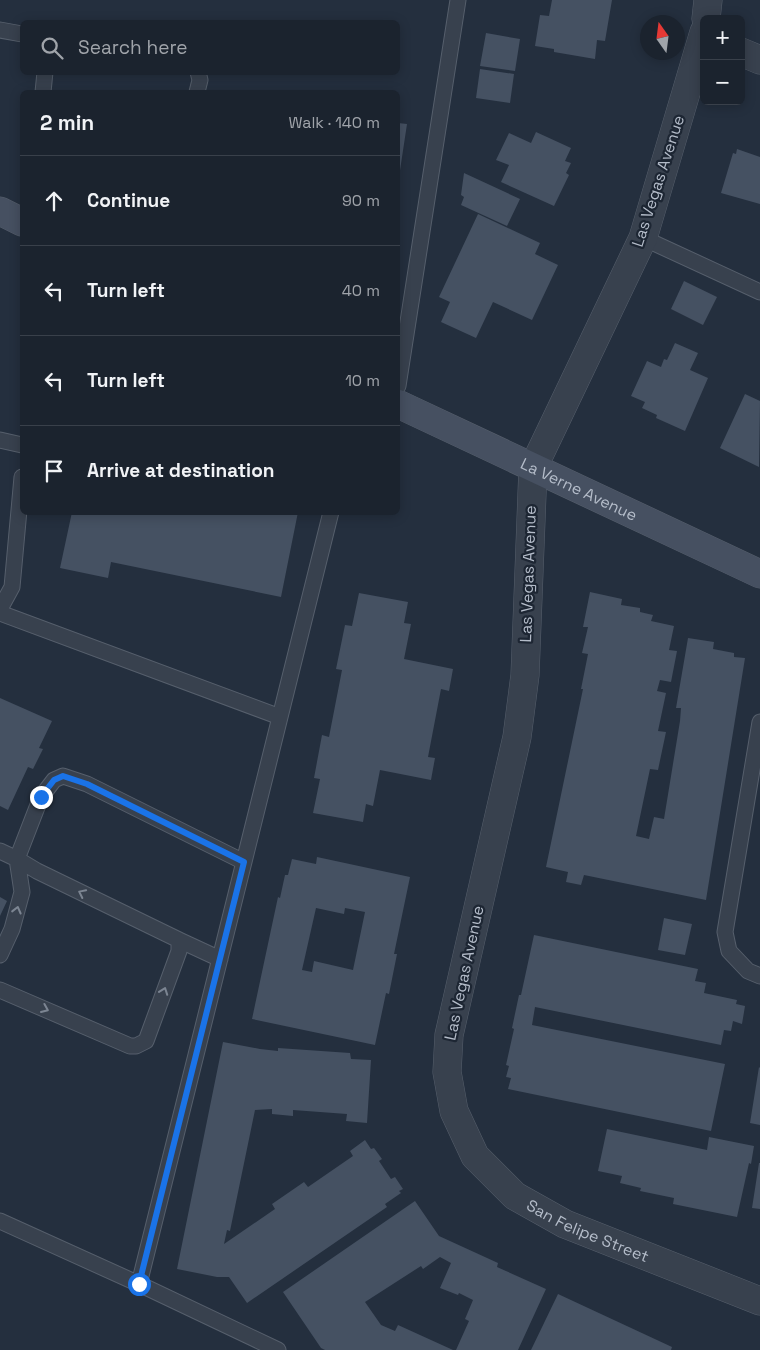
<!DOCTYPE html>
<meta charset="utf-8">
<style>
body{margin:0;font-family:"Space Grotesk",sans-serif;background:#282f3a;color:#f1f3f6}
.controls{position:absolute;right:15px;top:15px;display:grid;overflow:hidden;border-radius:8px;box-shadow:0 2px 12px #0003}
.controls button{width:45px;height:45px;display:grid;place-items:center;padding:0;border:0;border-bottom:1px solid #39404a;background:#1b232e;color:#f1f3f6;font:25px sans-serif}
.compass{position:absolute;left:640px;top:15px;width:45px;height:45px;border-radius:50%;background:#1b232e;box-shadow:0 2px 12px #0003;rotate:346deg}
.stop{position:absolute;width:15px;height:15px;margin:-11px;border:4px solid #1a73e8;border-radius:50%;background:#fff}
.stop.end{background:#1a73e8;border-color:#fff;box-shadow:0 1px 5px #0008}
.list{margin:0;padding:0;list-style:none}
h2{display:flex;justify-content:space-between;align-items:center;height:65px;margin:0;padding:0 20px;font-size:21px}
h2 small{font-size:16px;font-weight:400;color:#a0a4aa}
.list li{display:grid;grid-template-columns:32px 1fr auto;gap:15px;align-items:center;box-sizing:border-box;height:90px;padding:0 20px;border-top:1px solid #39404a}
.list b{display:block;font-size:19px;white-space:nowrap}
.list em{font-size:16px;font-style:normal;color:#a0a4aa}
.icon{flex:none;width:28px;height:28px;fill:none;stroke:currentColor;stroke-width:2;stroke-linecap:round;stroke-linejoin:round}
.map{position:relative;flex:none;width:760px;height:1350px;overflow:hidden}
.search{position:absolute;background:#1b232e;box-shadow:0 2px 12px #0003;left:20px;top:20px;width:380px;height:55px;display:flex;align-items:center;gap:12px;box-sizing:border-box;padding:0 18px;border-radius:8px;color:#a0a4aa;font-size:19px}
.panel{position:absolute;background:#1b232e;box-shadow:0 2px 12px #0003;left:20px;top:90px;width:380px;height:425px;border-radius:8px}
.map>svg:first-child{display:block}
.building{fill:#455162;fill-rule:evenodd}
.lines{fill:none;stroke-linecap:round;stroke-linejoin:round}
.lane-casing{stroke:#565f6c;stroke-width:17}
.street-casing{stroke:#565f6c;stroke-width:29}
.secondary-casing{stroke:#565f6c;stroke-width:29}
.lane{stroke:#38414e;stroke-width:15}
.street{stroke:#38414e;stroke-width:28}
.secondary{stroke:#465061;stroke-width:28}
.oneway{stroke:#7c8592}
.route{stroke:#1a73e8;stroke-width:6}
.labels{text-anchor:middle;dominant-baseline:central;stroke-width:4.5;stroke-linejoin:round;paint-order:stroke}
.street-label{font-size:16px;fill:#b4bcc9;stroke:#1d2633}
</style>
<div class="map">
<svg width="760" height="1350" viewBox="0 0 760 1350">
<rect width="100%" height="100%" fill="#242f3e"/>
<!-- building -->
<path class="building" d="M 552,0 L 612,0 L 605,41 L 597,40 L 595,59 L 554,52 L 554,49 L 535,46 L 540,15 L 549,16 Z
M 486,33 L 520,39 L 515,71 L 480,66 Z
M 480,69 L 514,74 L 510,103 L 476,98 Z
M 398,123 L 407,124 L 399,177 L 398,177 Z
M 536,132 L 571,148 L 565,161 L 571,163 L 566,173 L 569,175 L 554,206 L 501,182 L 509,165 L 496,160 L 509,133 L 531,143 Z
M 737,149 L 760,157 L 760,204 L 721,193 L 733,153 L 736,154 Z
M 464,173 L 520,199 L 507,226 L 461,205 L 464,197 L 461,195 Z
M 478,214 L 540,243 L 535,254 L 558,265 L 532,320 L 493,302 L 476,338 L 441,322 L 450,302 L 439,297 Z
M 684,281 L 717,297 L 703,325 L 671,309 Z
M 675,343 L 698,353 L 690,370 L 708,378 L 685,431 L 656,418 L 657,415 L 642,408 L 645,402 L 631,396 L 647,361 L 661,367 L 664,359 L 667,360 Z
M 745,394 L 760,401 L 759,467 L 720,448 Z
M 72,512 L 298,512 L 281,597 L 111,562 L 108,578 L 60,568 Z
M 590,592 L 622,599 L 621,605 L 640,608 L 640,612 L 653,615 L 651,621 L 674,626 L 669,650 L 677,651 L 671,682 L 660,680 L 657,691 L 666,693 L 658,731 L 666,732 L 658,770 L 650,769 L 636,836 L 649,839 L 654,817 L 664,819 L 680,721 L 681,708 L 676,708 L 688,638 L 714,642 L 713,649 L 734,653 L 734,657 L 745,658 L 706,900 L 584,875 L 581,885 L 566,882 L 568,872 L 546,867 L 583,689 L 581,689 L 588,654 L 582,653 L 588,627 L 583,627 Z
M 359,593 L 408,602 L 404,623 L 411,624 L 404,659 L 453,669 L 449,691 L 441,689 L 428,757 L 435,758 L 431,780 L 380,770 L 373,806 L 366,804 L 363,822 L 313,813 L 320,779 L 314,778 L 322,735 L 329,737 L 342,670 L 336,669 L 345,625 L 352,626 Z
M 0,698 L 52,721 L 39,748 L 43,749 L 33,769 L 28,767 L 8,810 L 0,806 Z
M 317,857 L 410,877 L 394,954 L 397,954 L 389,994 L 386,993 L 375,1045 L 252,1019 L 278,897 L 280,898 L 285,875 L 288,875 L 292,859 L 316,864 ZM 316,908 L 344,914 L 345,908 L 365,912 L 353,970 L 314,961 L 312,972 L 302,970 Z
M 0,897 L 7,901 L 0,916 Z
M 664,918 L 692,924 L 685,955 L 658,950 Z
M 534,935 L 698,969 L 695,981 L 706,983 L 704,993 L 737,1000 L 736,1004 L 745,1006 L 742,1024 L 733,1021 L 731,1031 L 724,1030 L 721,1045 L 535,1007 L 532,1025 L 725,1064 L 711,1131 L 508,1089 L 511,1078 L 506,1077 L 509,1066 L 506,1065 L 514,1029 L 512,1028 L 519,995 L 521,995 Z
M 223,1042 L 260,1049 L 278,1051 L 278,1048 L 350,1053 L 351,1059 L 371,1060 L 367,1123 L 346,1121 L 347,1114 L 293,1110 L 293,1116 L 272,1114 L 272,1109 L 255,1110 L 230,1231 L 227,1230 L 224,1244 L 275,1209 L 272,1204 L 304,1182 L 308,1187 L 353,1156 L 350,1151 L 365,1140 L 371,1149 L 374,1148 L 382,1159 L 379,1161 L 391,1179 L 395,1177 L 403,1189 L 399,1191 L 401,1193 L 385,1204 L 387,1207 L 247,1303 L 229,1277 L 217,1277 L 177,1269 Z
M 759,1067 L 760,1068 L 760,1125 L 750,1123 Z
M 607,1129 L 707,1150 L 709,1137 L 754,1146 L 751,1164 L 749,1163 L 737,1217 L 673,1204 L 674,1198 L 640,1191 L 641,1188 L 620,1183 L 622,1176 L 598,1171 Z
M 759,1163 L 760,1163 L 760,1209 L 752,1208 Z
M 415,1201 L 439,1236 L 498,1263 L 497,1267 L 546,1289 L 518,1350 L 456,1350 L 469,1321 L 465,1319 L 473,1300 L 459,1293 L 458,1295 L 440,1288 L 451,1263 L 440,1257 L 423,1269 L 421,1266 L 365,1302 L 381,1325 L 395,1331 L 398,1325 L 453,1350 L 325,1350 L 321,1348 L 283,1292 Z
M 558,1294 L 672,1347 L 671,1350 L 531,1350 Z"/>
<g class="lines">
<!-- lane casing -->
<g class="lane-casing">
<path id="lane" d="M 0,30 L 22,34
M 43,92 L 45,72
M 197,92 L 200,80 L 198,72
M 643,238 L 760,292
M 398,386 L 458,0
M 0,440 L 22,445
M 0,609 L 12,587 L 22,477
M 0,613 L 280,717
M 760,722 L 725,932 L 729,951 L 748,971 L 760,976
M 0,851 L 17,859 L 37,871 L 179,940 L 179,951 L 146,1041 L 136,1046 L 130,1046 L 0,990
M 179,940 L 220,959
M 0,955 L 12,929 L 22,892 L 17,859 L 41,797 L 54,780 L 63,776 L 87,784 L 244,862
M 0,1221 L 139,1284 L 278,1350
M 139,1284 L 331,512"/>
</g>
<!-- street casing -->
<g class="street-casing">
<g id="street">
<path d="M 706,19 L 708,0"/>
<path id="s1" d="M 704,32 L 643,238 L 533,468 L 525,675 L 517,737 L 449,1035 L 447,1072 L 454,1111 L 475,1156 L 515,1196 L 565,1224 L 760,1301"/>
<path d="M 741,52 L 760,60"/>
</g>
</g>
<!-- secondary casing -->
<g class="secondary-casing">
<g id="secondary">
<path d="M 0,211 L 22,222"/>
<path id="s2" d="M 398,404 L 760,574"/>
</g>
</g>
<!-- lane -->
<use href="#lane" class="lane"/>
<!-- street -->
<use href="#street" class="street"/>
<!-- secondary -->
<use href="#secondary" class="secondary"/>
</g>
<!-- one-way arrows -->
<defs><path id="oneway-chevron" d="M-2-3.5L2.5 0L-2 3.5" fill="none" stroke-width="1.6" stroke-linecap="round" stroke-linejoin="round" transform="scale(1.25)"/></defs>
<g class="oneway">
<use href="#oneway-chevron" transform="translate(82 893) rotate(-154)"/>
<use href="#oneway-chevron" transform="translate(17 910) rotate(-76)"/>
<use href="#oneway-chevron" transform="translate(164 991) rotate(-70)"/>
<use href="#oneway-chevron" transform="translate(45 1009) rotate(23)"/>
</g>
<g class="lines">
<!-- route -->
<path class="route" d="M 41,797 L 54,780 L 63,776 L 87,784 L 244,862 L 139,1284"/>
</g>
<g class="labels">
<!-- street labels -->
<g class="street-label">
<text transform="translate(658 181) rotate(-72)">Las Vegas Avenue</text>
<text stroke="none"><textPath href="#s2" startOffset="200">La Verne Avenue</textPath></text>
<text transform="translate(528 574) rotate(-88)">Las Vegas Avenue</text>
<text transform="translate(464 973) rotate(-78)">Las Vegas Avenue</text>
<text stroke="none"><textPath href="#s1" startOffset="1309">San Felipe Street</textPath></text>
</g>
</g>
</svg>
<div class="controls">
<button>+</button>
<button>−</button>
</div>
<svg class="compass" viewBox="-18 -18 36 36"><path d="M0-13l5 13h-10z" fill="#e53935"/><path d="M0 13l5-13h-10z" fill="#a0a4aa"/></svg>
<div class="stop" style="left:139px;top:1284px"></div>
<div class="stop end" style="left:41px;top:797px"></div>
<div class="search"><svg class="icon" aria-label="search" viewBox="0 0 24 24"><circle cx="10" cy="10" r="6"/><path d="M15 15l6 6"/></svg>Search here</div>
<section class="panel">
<h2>2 min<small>Walk · 140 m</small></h2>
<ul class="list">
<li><svg class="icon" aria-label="ahead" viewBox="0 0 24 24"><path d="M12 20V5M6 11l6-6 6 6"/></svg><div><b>Continue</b></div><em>90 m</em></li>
<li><svg class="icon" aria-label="left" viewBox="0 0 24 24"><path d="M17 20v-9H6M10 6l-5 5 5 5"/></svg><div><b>Turn left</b></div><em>40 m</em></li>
<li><svg class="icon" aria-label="left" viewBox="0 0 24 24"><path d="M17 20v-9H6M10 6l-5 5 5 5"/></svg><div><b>Turn left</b></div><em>10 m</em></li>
<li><svg class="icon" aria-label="arrive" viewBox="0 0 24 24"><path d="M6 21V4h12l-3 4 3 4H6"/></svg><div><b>Arrive at destination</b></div></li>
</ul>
</section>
</div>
